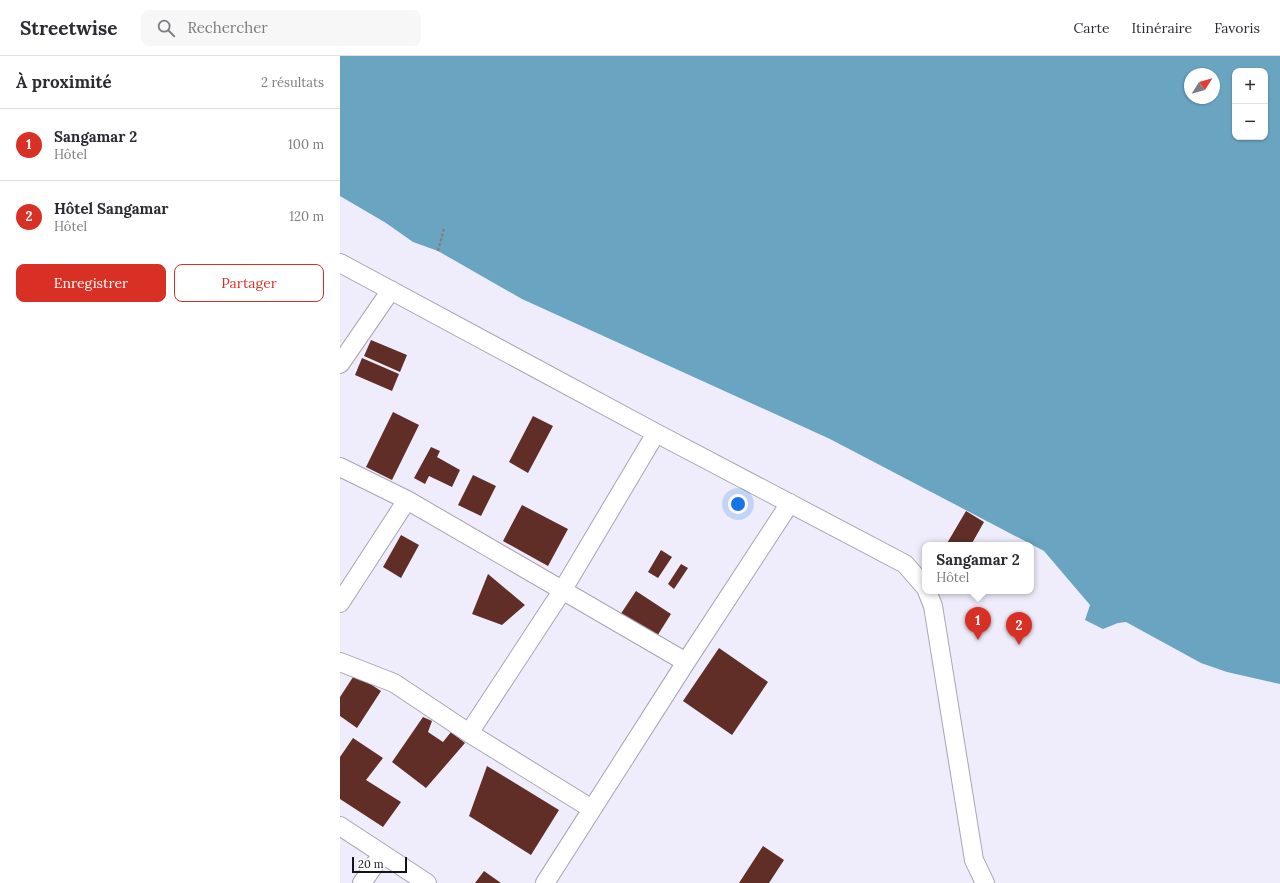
<!DOCTYPE html>
<html lang="fr">
<meta charset="utf-8">
<style>
body{margin:0;font-family:Lora,serif;background:#f7f7f7;color:#2b2b33}
.controls{position:absolute;right:12px;top:12px;display:grid;overflow:hidden;border-radius:8px;box-shadow:0 1px 3px #0004}
.controls button{width:36px;height:36px;display:grid;place-items:center;padding:0;border:0;border-bottom:1px solid #e1e1e2;background:#fff;color:#2b2b33;font:20px sans-serif}
.compass{position:absolute;left:844px;top:12px;width:36px;height:36px;border-radius:50%;background:#fff;box-shadow:0 1px 3px #0004;rotate:53deg}
.scale{position:absolute;left:12px;bottom:10px;width:55px;box-sizing:border-box;padding-left:4px;border:2px solid #141318;border-top:0;font-size:11px;line-height:14px;white-space:nowrap;color:#141318;-webkit-text-stroke:3px #fff;paint-order:stroke}
.you{position:absolute;left:398px;top:448px;width:14px;height:14px;margin:-10px;border:3px solid #fff;border-radius:50%;background:#1a73e8;box-shadow:0 0 0 6px #1a73e833}
.badge{display:grid;place-items:center;width:26px;height:26px;border-radius:50%;background:#d93025;color:#fff;font-size:13px;font-weight:700}
.pin{position:absolute;translate:-50% -33px;filter:drop-shadow(0 1px 2px #0008)}
.pin::after{content:'';position:absolute;top:21px;width:14px;height:12px;background:inherit;clip-path:polygon(0 0,100% 0,50% 100%)}
.popup{position:absolute;left:582px;top:486px;width:112px;height:52px;box-sizing:border-box;display:grid;place-content:center;border-radius:8px;background:#fff;filter:drop-shadow(0 1px 3px #0005);font-size:13px;white-space:nowrap;color:#7c7c81}
.popup b{font-size:15px;color:#2b2b33}
.popup::after{content:'';position:absolute;left:50%;top:100%;margin-left:-8px;border:8px solid transparent;border-top-color:#fff}
.list{margin:0;padding:0;list-style:none}
h2{display:flex;justify-content:space-between;align-items:center;height:52px;margin:0;padding:0 16px;font-size:17px}
h2 small{font-size:13px;font-weight:400;color:#7c7c81}
.list li{display:grid;grid-template-columns:26px 1fr auto;gap:12px;align-items:center;box-sizing:border-box;height:72px;padding:0 16px;border-top:1px solid #e1e1e2}
.list b{display:block;font-size:15px;white-space:nowrap}
.list p{margin:0;font-size:13px;white-space:nowrap;color:#7c7c81}
.list em{font-size:13px;font-style:normal;color:#7c7c81}
.actions{display:flex;gap:8px;padding:12px 16px}
.actions a{flex:1;padding:9px 0;border:1px solid #d93025;border-radius:8px;text-align:center;font-size:14px;color:#d93025}
.actions .main{background:#d93025;color:#fff}
.icon{flex:none;width:22px;height:22px;fill:none;stroke:currentColor;stroke-width:2;stroke-linecap:round;stroke-linejoin:round}
.map{position:relative;flex:none;width:940px;height:827px;overflow:hidden}
header{display:flex;align-items:center;gap:24px;box-sizing:border-box;height:56px;padding:0 20px;background:#fff;border-bottom:1px solid #e1e1e2}
header strong{font-size:19px}
nav{display:flex;gap:22px;margin-inline-start:auto;font-size:14px}
.search{width:280px;height:36px;background:#f7f7f7;display:flex;align-items:center;gap:10px;box-sizing:border-box;padding:0 14px;border-radius:8px;color:#7c7c81;font-size:15px}
main{display:flex}
aside{flex:1;background:#fff}
.map>svg:first-child{display:block}
.water{fill:#69a4c1;fill-rule:evenodd}
.building{fill:#602e26}
.lines{fill:none;stroke-linecap:round;stroke-linejoin:round}
.minor-casing{stroke:#a7a5b2;stroke-width:20}
.path{stroke:#817f89;stroke-width:2.5;stroke-dasharray:3 2;stroke-linecap:butt}
.minor{stroke:#fff;stroke-width:18}
</style>
<header>
<strong>Streetwise</strong>
<div class="search"><svg class="icon" aria-label="search" viewBox="0 0 24 24"><circle cx="10" cy="10" r="6"/><path d="M15 15l6 6"/></svg>Rechercher</div>
<nav><a>Carte</a><a>Itinéraire</a><a>Favoris</a></nav>
</header>
<main>
<aside>
<h2>À proximité<small>2 résultats</small></h2>
<ul class="list">
<li><span class="badge">1</span><div><b>Sangamar 2</b><p>Hôtel</p></div><em>100 m</em></li>
<li><span class="badge">2</span><div><b>Hôtel Sangamar</b><p>Hôtel</p></div><em>120 m</em></li>
</ul>
<div class="actions"><a class="main">Enregistrer</a><a>Partager</a></div>
</aside>
<div class="map">
<svg width="940" height="827" viewBox="0 0 940 827">
<rect width="100%" height="100%" fill="#efedfb"/>
<!-- water -->
<path class="water" d="M 0,0 L 940,0 L 940,628 L 887,616 L 861,607 L 786,566 L 778,567 L 763,573 L 745,564 L 750,549 L 704,495 L 490,383 L 182,243 L 98,195 L 73,186 L 46,167 L 0,140 ZM 895,15 L 925,15 L 925,81 L 895,81 ZM 850,18 L 874,18 L 874,42 L 850,42 Z"/>
<!-- building -->
<path class="building" d="M 31,284 L 67,299 L 60,316 L 24,300 Z
M 22,302 L 59,318 L 52,335 L 15,319 Z
M 53,356 L 79,369 L 52,424 L 26,411 Z
M 193,360 L 213,370 L 188,417 L 169,406 Z
M 91,391 L 100,395 L 97,401 L 120,414 L 112,431 L 89,420 L 85,428 L 74,422 Z
M 133,419 L 156,430 L 141,460 L 118,449 Z
M 182,449 L 228,473 L 208,510 L 163,485 Z
M 626,455 L 644,466 L 631,489 L 606,489 Z
M 61,479 L 79,489 L 61,522 L 43,511 Z
M 321,494 L 332,501 L 318,522 L 308,516 Z
M 341,508 L 348,512 L 334,533 L 328,528 Z
M 148,518 L 185,549 L 162,569 L 132,558 Z
M 296,535 L 331,558 L 314,585 L 278,562 Z
M 379,592 L 428,626 L 392,679 L 343,645 Z
M 15,618 L 41,635 L 17,672 L 0,660 L 0,641 Z
M 83,661 L 92,665 L 88,676 L 103,686 L 111,676 L 125,687 L 86,732 L 52,706 Z
M 13,682 L 43,702 L 26,724 L 61,746 L 43,771 L 0,743 L 0,701 Z
M 147,710 L 219,754 L 191,799 L 129,760 Z
M 423,790 L 444,804 L 429,827 L 399,827 Z
M 144,815 L 161,827 L 135,827 Z"/>
<g class="lines">
<!-- minor casing -->
<g class="minor-casing">
<path id="minor" d="M 0,207 L 316,377 L 565,508 L 585,531
M 0,308 L 51,234
M 0,411 L 67,444 L 346,606
M 587,535 L 593,550 L 634,804 L 645,827
M 0,547 L 67,444
M 0,606 L 54,627 L 129,677 L 252,753
M 129,677 L 222,535 L 316,377
M 0,770 L 87,827
M 22,827 L 42,798
M 205,827 L 346,606 L 450,447"/>
</g>
<!-- path -->
<path class="path" d="M 98,195 L 104,172"/>
<!-- minor -->
<use href="#minor" class="minor"/>
</g>
</svg>
<div class="controls">
<button>+</button>
<button>−</button>
</div>
<svg class="compass" viewBox="-18 -18 36 36"><path d="M0-13l5 13h-10z" fill="#e53935"/><path d="M0 13l5-13h-10z" fill="#7c7c81"/></svg>
<div class="scale">20 m</div>
<div class="you"></div>
<div class="pin badge" style="left:638px;top:584px">1</div>
<div class="popup"><b>Sangamar 2</b>Hôtel</div>
<div class="pin badge" style="left:679px;top:589px">2</div>
</div>
</main>
